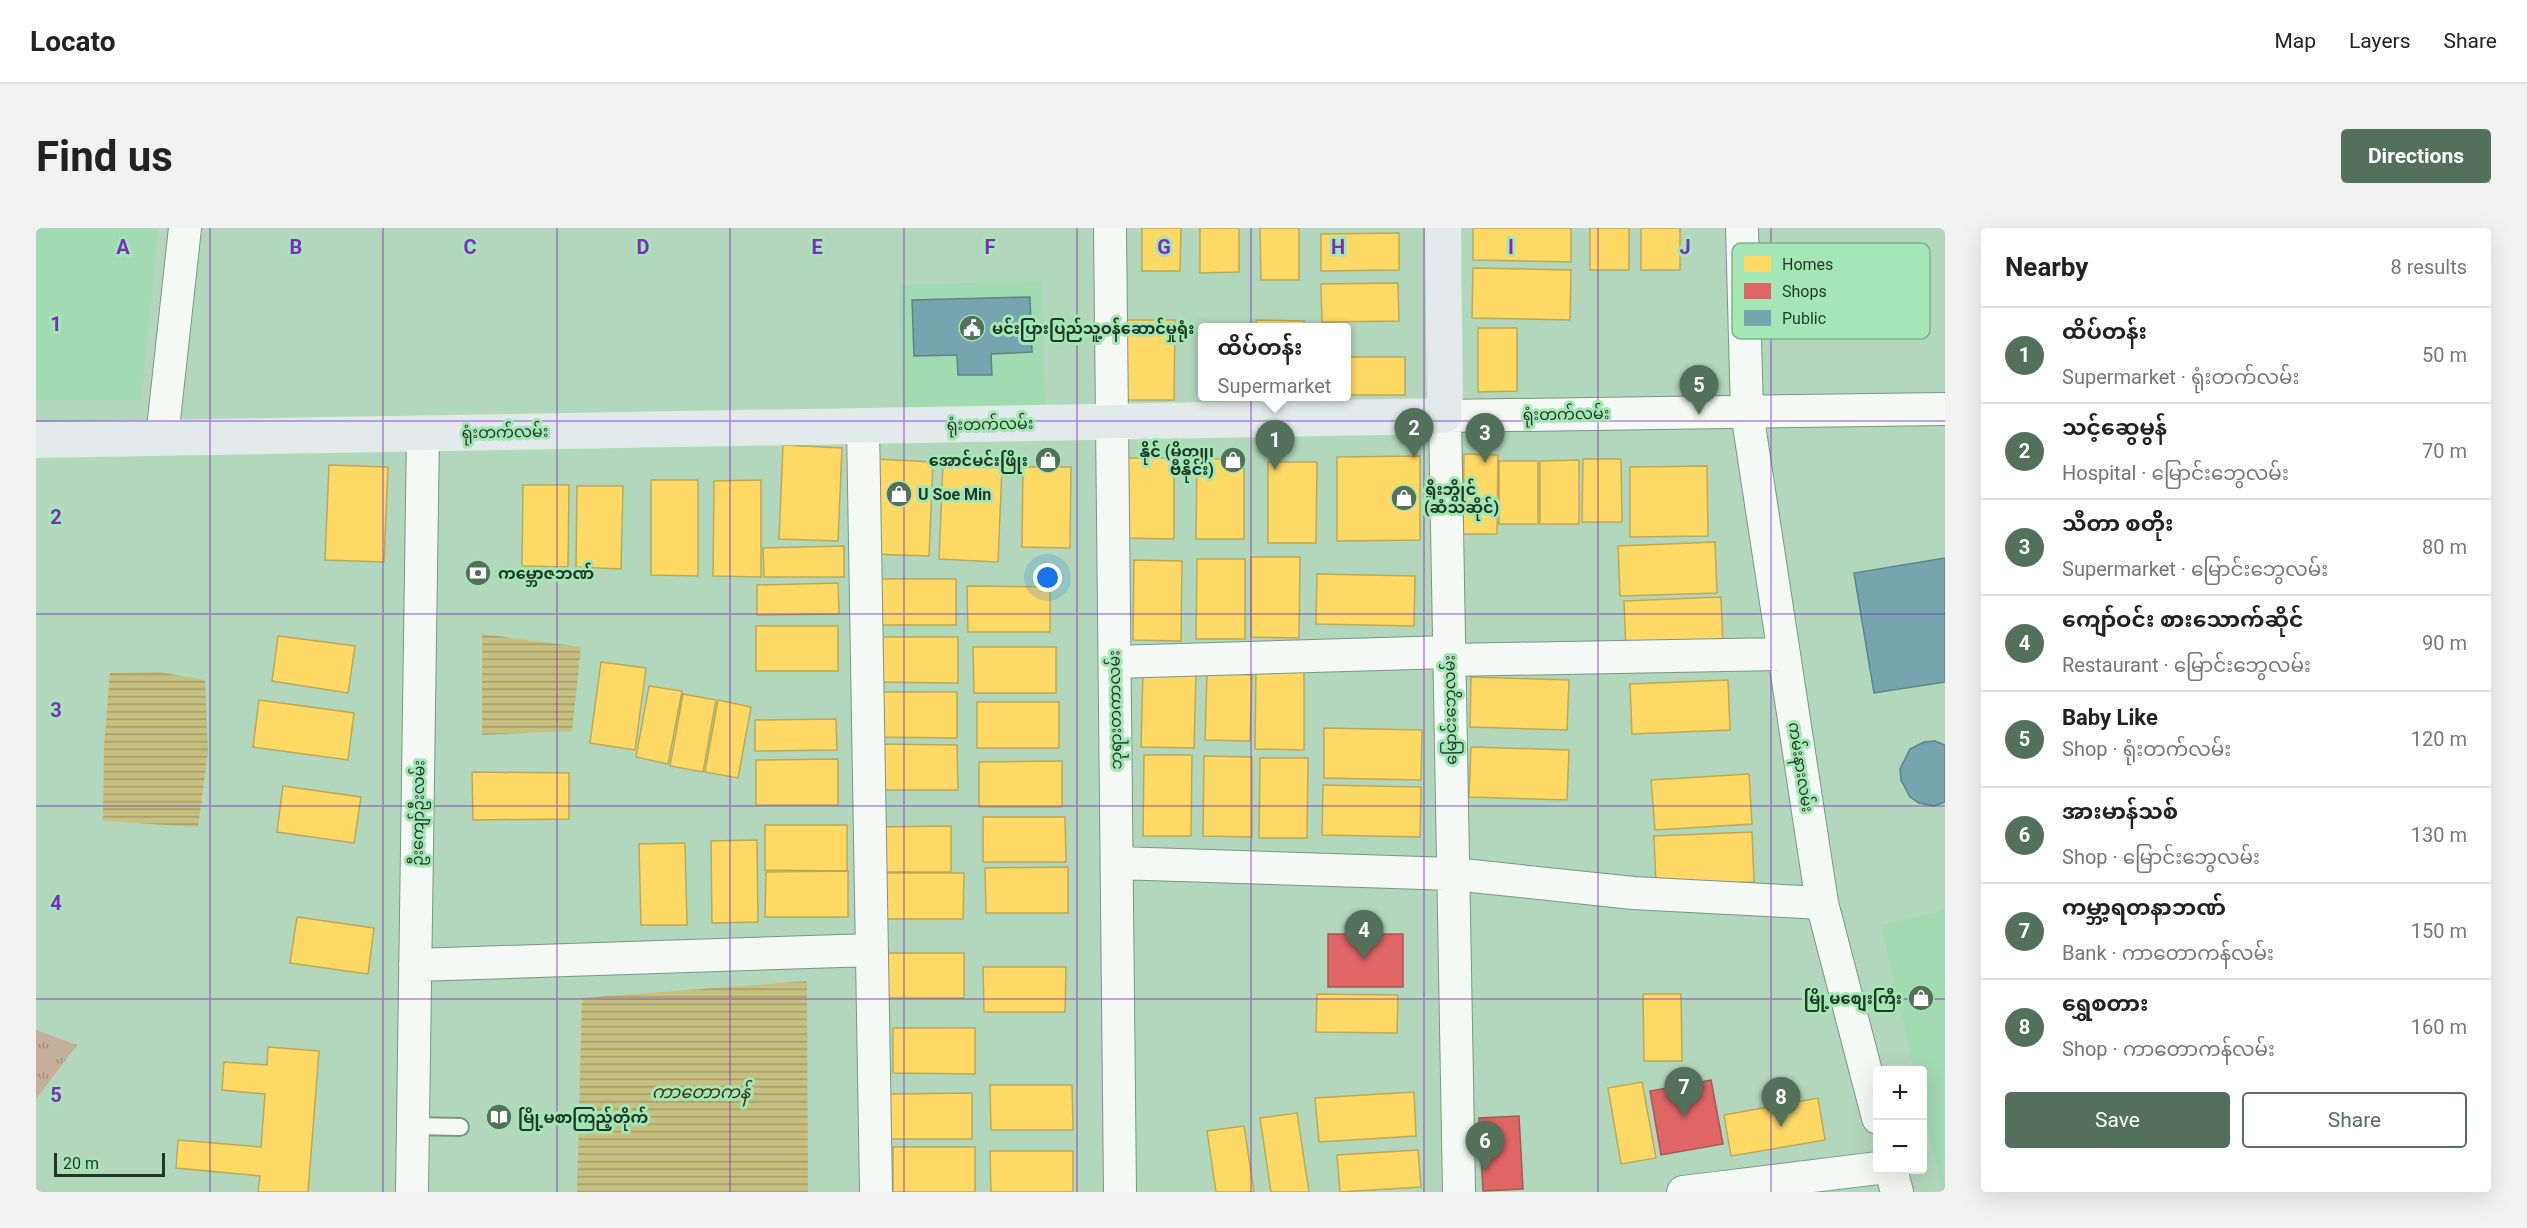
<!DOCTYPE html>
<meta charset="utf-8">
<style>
body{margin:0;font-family:Roboto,"Noto Sans Myanmar",sans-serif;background:#f2f2f2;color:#222}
.controls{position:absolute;right:18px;bottom:18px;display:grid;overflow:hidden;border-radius:6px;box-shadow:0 6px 24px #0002}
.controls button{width:54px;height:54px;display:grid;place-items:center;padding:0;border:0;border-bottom:2px solid #e0e0e0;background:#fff;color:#222;font:30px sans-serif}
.scale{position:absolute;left:18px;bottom:15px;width:111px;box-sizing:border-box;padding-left:6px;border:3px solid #1f3926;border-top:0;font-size:16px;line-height:21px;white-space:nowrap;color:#1f3926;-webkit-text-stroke:4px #a4e6b5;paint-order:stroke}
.you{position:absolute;left:1012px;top:350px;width:21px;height:21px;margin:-15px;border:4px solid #fff;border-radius:50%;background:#1a73e8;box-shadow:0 0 0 9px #1a73e833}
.badge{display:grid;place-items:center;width:39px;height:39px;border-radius:50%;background:#53705a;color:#fff;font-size:20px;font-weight:700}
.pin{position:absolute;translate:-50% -50px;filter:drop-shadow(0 2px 3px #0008)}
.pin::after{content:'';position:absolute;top:32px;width:21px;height:18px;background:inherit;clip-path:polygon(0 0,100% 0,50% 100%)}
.popup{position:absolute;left:1162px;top:95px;width:153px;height:78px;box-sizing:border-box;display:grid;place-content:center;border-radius:6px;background:#fff;filter:drop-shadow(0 2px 4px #0005);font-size:20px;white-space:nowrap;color:#767676}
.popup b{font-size:22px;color:#222}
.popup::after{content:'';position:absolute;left:50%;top:100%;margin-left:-12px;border:12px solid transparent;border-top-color:#fff}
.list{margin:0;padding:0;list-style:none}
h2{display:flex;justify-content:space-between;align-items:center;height:78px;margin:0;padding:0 24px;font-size:26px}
h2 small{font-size:20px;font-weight:400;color:#767676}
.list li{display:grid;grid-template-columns:39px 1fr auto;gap:18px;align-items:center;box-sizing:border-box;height:96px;padding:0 24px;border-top:2px solid #e0e0e0}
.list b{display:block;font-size:22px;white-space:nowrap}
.list p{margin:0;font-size:20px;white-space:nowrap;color:#767676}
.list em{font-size:20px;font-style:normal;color:#767676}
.actions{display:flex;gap:12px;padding:18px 24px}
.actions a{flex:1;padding:14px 0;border:2px solid #53705a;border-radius:6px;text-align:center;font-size:21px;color:#53705a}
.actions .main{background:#53705a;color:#fff}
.map{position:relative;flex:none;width:1909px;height:964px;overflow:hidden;border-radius:6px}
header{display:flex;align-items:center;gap:36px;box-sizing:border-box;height:84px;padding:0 30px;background:#fff;border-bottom:2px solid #e0e0e0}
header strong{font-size:28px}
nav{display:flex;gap:33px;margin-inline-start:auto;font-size:21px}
.intro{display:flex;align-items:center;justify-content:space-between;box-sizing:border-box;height:144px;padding:0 36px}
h1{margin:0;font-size:42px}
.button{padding:15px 27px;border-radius:6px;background:#53705a;color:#fff;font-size:21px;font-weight:700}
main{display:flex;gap:36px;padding:0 36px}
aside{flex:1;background:#fff;border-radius:6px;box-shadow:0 6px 24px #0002}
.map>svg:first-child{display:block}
.built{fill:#a2dab1}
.grass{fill:url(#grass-tufts)}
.water{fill:url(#water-rules)}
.homes{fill:#ffd966;stroke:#bca953;stroke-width:1.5}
.shops{fill:#e06666;stroke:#a65853;stroke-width:1.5}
.public{fill:#76a5af;stroke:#5c8586;stroke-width:1.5}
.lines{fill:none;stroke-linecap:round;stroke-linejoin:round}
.service-casing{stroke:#7a9682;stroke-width:20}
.minor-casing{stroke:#7a9682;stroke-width:34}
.primary-casing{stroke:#ddede1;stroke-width:36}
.service{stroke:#f4f9f5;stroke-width:16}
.minor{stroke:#f4f9f5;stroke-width:32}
.primary{stroke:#e3eaec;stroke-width:33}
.grid{fill:none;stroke:#7b2cbf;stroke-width:1.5;stroke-opacity:0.55}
.labels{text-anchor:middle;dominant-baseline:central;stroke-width:6;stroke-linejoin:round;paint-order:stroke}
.poi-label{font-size:16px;font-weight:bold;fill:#1f3926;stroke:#a4e6b5;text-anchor:start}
.street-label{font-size:16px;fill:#1f3926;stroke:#a4e6b5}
.water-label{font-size:18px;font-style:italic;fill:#3e3311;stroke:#a4e6b5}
.key{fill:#a4e6b5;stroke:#7cb28a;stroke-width:1.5}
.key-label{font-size:16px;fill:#1f3926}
.grid-label{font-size:20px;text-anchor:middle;font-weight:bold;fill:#7b2cbf;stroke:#a4e6b5;stroke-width:6;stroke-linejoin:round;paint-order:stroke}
</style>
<header>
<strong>Locato</strong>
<nav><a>Map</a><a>Layers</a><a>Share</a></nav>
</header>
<div class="intro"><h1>Find us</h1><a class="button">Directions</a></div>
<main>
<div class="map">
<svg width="1909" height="964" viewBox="0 0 1909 964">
<defs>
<pattern id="grass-tufts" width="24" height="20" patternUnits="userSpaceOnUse" patternTransform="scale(1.5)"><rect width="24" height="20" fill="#c6af9a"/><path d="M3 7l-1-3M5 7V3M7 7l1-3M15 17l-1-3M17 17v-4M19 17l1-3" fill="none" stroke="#a08f7d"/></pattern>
<pattern id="water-rules" width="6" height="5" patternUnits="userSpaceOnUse" patternTransform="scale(1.5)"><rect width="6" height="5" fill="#c7c081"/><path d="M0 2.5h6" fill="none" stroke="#a19d69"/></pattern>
</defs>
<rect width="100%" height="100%" fill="#b3d7bc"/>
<!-- built -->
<path class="built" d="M 0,0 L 122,0 L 105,172 L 0,172 Z
M 1006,53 L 1009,177 L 866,180 L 863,57 Z
M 1909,682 L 1909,964 L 1907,964 L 1887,878 L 1886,842 L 1878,842 L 1845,697 Z"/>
<!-- grass -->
<path class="grass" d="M 0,802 L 41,817 L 0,871 Z"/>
<!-- water -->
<path class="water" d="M 446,406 L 545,419 L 536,503 L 446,507 Z
M 124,444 L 169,452 L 172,524 L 162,599 L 67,593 L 68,517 L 74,445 Z
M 771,753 L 772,964 L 541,964 L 546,770 Z"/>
<!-- homes -->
<path class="homes" d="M 1106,0 L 1145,0 L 1144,43 L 1106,43 Z
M 1164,0 L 1203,0 L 1203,44 L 1164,45 Z
M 1224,0 L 1263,0 L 1263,52 L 1225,52 Z
M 1437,0 L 1535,0 L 1535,34 L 1437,32 Z
M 1554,0 L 1593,0 L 1593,42 L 1554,42 Z
M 1605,0 L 1644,0 L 1644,42 L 1605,42 Z
M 1363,5 L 1363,42 L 1285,43 L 1285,6 Z
M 1437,40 L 1535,42 L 1534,92 L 1436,90 Z
M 1362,55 L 1363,93 L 1286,94 L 1285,56 Z
M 1090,92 L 1139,92 L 1138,172 L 1090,172 Z
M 1220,92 L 1268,93 L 1268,100 L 1220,100 Z
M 1442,100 L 1481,100 L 1481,163 L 1442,164 Z
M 1165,102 L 1167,102 L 1167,166 L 1165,166 Z
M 1311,129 L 1369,129 L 1369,167 L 1311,167 Z
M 1220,168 L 1268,168 L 1268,173 L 1220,172 Z
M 747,217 L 806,220 L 802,313 L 743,311 Z
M 1428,226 L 1462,227 L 1461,306 L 1427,306 Z
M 1384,228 L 1384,312 L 1301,313 L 1301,229 Z
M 1090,230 L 1138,230 L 1138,311 L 1089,310 Z
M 838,231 L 897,234 L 893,328 L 834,326 Z
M 1161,231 L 1208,231 L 1208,311 L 1160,311 Z
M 1547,231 L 1585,231 L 1586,294 L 1546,294 Z
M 1543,232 L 1543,296 L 1504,296 L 1504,233 Z
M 1463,233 L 1502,233 L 1502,296 L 1463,296 Z
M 1232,234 L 1281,234 L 1280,315 L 1232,315 Z
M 293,237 L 352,239 L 348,334 L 289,332 Z
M 907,237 L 966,240 L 962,334 L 903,331 Z
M 1671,238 L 1672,308 L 1594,309 L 1594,239 Z
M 987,239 L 1035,239 L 1034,320 L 986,319 Z
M 615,252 L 662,252 L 662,348 L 615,347 Z
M 725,252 L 725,349 L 677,348 L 678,253 Z
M 487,257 L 533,257 L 532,339 L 486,338 Z
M 541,258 L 587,258 L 585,341 L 540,339 Z
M 1679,314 L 1681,365 L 1584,368 L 1582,318 Z
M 808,318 L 808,349 L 728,349 L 727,320 Z
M 1215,329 L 1264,329 L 1263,410 L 1215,409 Z
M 1161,331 L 1209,331 L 1209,411 L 1160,411 Z
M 1098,332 L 1146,333 L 1145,413 L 1097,412 Z
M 1281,346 L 1379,348 L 1378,398 L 1280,396 Z
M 837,351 L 920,351 L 920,397 L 838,397 Z
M 802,355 L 803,386 L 721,387 L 721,357 Z
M 931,358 L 1014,359 L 1014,404 L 932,404 Z
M 1685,369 L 1687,420 L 1590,424 L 1588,373 Z
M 720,398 L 802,398 L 802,443 L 720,443 Z
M 242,408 L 319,418 L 312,465 L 236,453 Z
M 840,409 L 922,409 L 922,455 L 839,454 Z
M 937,419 L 1020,419 L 1020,465 L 938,465 Z
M 565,434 L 610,440 L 599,522 L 554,515 Z
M 1220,441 L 1268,441 L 1268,522 L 1219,521 Z
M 1107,445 L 1160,446 L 1158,520 L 1105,519 Z
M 1171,445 L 1216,447 L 1214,513 L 1169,512 Z
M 1435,449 L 1533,452 L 1531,502 L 1434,499 Z
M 1692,452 L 1694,502 L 1596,506 L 1594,456 Z
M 613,458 L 646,463 L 632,536 L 600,529 Z
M 839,464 L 921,464 L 921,510 L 838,509 Z
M 647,466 L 680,472 L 667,544 L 634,538 Z
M 223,472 L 318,485 L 312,532 L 217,519 Z
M 682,472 L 715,479 L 702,550 L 669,544 Z
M 941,474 L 1023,474 L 1023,520 L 941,520 Z
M 800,491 L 801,522 L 719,523 L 719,492 Z
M 1288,500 L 1386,502 L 1385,552 L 1288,550 Z
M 839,516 L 921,517 L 922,562 L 839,562 Z
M 1435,519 L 1533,522 L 1531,572 L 1433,569 Z
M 1108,527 L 1156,527 L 1155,608 L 1107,608 Z
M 1168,528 L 1216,529 L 1216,609 L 1167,608 Z
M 1224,530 L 1272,530 L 1271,610 L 1223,610 Z
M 802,531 L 802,577 L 720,577 L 720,532 Z
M 1026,533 L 1026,579 L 943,579 L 943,534 Z
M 436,544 L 533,545 L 533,591 L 437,592 Z
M 1713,546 L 1716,596 L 1619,602 L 1615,552 Z
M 1287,557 L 1385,559 L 1384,609 L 1286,607 Z
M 247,558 L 325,569 L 318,615 L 241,604 Z
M 947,589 L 1029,589 L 1030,634 L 947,634 Z
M 729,597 L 811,597 L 811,643 L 729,642 Z
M 915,598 L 915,644 L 833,644 L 833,599 Z
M 1716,604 L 1718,654 L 1620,658 L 1618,608 Z
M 721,612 L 722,694 L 676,695 L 675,613 Z
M 649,615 L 651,697 L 605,697 L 603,616 Z
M 1032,639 L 1032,685 L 950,685 L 949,640 Z
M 812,643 L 812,689 L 729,689 L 730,644 Z
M 845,645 L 928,645 L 927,691 L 845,691 Z
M 261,689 L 338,700 L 332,746 L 254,735 Z
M 846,725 L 928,725 L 928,770 L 846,770 Z
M 947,739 L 1030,739 L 1029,784 L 948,784 Z
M 1281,766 L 1362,767 L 1361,805 L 1280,804 Z
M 1607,766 L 1645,766 L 1646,833 L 1608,833 Z
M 857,800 L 939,800 L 939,846 L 857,845 Z
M 232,819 L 283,823 L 272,964 L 222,964 L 224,948 L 140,940 L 142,912 L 225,919 L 229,866 L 186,862 L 188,834 L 231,837 Z
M 1606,854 L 1620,930 L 1585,936 L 1572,860 Z
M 954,857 L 1036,857 L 1037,902 L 955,902 Z
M 1378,864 L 1380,908 L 1283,914 L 1279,870 Z
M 936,865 L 936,911 L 854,911 L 854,866 Z
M 1782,870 L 1789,912 L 1695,928 L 1688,887 Z
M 1261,885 L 1273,964 L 1235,964 L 1224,890 Z
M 1208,898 L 1218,964 L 1180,964 L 1171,903 Z
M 857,919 L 939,919 L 939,964 L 857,964 Z
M 1382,922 L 1385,959 L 1304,964 L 1301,927 Z
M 954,923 L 1037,923 L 1037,964 L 955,964 Z"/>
<!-- shops -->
<path class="shops" d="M 1292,706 L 1367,706 L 1367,759 L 1292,759 Z
M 1675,852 L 1687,916 L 1625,927 L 1614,863 Z
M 1483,888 L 1487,961 L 1447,963 L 1443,890 Z"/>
<!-- public -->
<path class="public" d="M 994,69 L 996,124 L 955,126 L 956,147 L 922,147 L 921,127 L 878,128 L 876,72 Z
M 1909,330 L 1909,454 L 1838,465 L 1818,345 Z
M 1899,513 L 1909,517 L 1909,574 L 1898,578 L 1883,575 L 1874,569 L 1865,552 L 1864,541 L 1874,521 L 1888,514 Z"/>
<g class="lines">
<!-- service casing -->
<g class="service-casing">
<path id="service" d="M 377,898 L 424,899"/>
</g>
<!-- minor casing -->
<g class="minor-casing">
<path id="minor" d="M 1074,0 L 1084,964
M 1706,0 L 1711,184 L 1786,675 L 1842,890
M 827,198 L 840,964
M 126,210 L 149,0
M 1413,432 L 1748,426
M 1079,434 L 1413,424
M 1081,635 L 1417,646 L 1597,665 L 1786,675
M 379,737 L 836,722
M 1855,942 L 1861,964
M 376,964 L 387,205
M 1423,964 L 1409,188 L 1909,181
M 1647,964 L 1842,940"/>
</g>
<!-- primary casing -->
<g class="primary-casing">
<path id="primary" d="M 0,212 L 1409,188 L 1407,0"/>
</g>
<!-- service -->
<use href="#service" class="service"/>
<!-- minor -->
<use href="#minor" class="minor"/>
<!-- primary -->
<use href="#primary" class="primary"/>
</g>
<!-- grid -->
<path class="grid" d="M 174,0 L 174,964M 347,0 L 347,964M 521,0 L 521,964M 694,0 L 694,964M 868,0 L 868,964M 1041,0 L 1041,964M 1215,0 L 1215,964M 1388,0 L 1388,964M 1562,0 L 1562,964M 1735,0 L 1735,964M 0,193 L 1909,193M 0,386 L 1909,386M 0,578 L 1909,578M 0,771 L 1909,771"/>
<!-- icons -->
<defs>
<g id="civic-disc" transform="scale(1.35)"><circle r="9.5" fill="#53705a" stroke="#a4e6b5"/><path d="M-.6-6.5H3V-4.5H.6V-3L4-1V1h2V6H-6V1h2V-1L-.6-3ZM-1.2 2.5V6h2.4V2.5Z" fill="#fff"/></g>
<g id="shop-disc" transform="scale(1.35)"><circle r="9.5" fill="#53705a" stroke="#a4e6b5"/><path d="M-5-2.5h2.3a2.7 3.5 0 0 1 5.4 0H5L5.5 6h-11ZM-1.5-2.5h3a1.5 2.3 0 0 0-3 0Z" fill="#fff"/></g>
<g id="bank-disc" transform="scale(1.35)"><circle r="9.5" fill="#53705a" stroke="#a4e6b5"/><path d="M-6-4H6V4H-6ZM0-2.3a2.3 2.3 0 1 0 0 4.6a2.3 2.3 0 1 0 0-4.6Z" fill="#fff"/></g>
<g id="library-disc" transform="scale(1.35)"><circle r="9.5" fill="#53705a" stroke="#a4e6b5"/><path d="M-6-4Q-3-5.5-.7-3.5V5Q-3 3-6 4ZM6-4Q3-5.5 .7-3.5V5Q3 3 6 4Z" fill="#fff"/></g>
</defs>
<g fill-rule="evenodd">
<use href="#civic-disc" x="936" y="100"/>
<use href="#shop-disc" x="1012" y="232"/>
<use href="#shop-disc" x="1197" y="232"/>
<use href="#shop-disc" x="863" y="266"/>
<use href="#shop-disc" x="1368" y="270"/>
<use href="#bank-disc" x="442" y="345"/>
<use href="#shop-disc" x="1885" y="770"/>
<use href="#library-disc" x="463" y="889"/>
</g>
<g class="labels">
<!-- poi labels -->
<g class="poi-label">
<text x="956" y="100">မင်းပြားပြည်သူ့ဝန်ဆောင်မှုရုံး</text>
<text x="1178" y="223" text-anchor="end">နိုင် (မိတ္တူ၊<tspan x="1178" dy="18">ဗီနိုင်း)</tspan></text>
<text x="992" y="232" text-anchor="end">အောင်မင်းဖြိုး</text>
<text x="1388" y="261">ရှိုးဘွိုင်<tspan x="1388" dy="18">(ဆံသဆိုင်)</tspan></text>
<text x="882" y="266">U Soe Min</text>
<text x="462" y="345">ကမ္ဘောဇဘဏ်</text>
<text x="1866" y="770" text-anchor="end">မြို့မစျေးကြီး</text>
<text x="482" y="889">မြို့မစာကြည့်တိုက်</text>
</g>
<!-- street labels -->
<g class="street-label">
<text transform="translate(1530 186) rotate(-1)">ရုံးတက်လမ်း</text>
<text transform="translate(954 196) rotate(-1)">ရုံးတက်လမ်း</text>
<text transform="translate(469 204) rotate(-1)">ရုံးတက်လမ်း</text>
<text transform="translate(1079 482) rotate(-91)">ဘုရားတကာလမ်း</text>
<text transform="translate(1414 482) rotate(-91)">မြောင်းဘွေလမ်း</text>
<text transform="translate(1765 539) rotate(81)">ကမ်းနားလမ်း</text>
<text transform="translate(382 585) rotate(-89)">ဦးကျော်ဦးလမ်း</text>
</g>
<!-- water labels -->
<g class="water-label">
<text x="665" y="863">ကာတောကန်</text>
</g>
</g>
<!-- legend -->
<rect x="1696" y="15" width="198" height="96" rx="9" class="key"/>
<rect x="1708" y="28" width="27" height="16" fill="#ffd966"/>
<rect x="1708" y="55" width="27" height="16" fill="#e06666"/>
<rect x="1708" y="82" width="27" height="16" fill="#76a5af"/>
<g class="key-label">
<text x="1746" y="42">Homes</text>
<text x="1746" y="69">Shops</text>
<text x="1746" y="96">Public</text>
</g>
<g class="grid-label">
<text x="87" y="26">A</text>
<text x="260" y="26">B</text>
<text x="434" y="26">C</text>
<text x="607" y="26">D</text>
<text x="781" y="26">E</text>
<text x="954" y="26">F</text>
<text x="1128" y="26">G</text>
<text x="1302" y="26">H</text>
<text x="1475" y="26">I</text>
<text x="1649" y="26">J</text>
<text x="20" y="103">1</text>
<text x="20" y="296">2</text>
<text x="20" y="489">3</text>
<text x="20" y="682">4</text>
<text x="20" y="874">5</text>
</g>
</svg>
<div class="controls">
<button>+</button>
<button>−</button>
</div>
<div class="scale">20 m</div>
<div class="you"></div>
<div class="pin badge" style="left:1239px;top:242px">1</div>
<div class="popup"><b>ထိပ်တန်း</b>Supermarket</div>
<div class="pin badge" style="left:1378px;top:230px">2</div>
<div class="pin badge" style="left:1449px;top:235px">3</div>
<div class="pin badge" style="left:1328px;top:732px">4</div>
<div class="pin badge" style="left:1663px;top:187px">5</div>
<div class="pin badge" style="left:1449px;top:943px">6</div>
<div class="pin badge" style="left:1648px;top:889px">7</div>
<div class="pin badge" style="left:1745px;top:899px">8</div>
</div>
<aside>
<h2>Nearby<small>8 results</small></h2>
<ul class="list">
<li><span class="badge">1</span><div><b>ထိပ်တန်း</b><p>Supermarket · ရုံးတက်လမ်း</p></div><em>50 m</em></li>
<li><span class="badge">2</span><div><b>သင့်ဆွေမွန်</b><p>Hospital · မြောင်းဘွေလမ်း</p></div><em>70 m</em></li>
<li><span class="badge">3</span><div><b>သီတာ စတိိုး</b><p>Supermarket · မြောင်းဘွေလမ်း</p></div><em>80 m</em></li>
<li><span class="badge">4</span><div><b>ကျော်ဝင်း စားသောက်ဆိုင်</b><p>Restaurant · မြောင်းဘွေလမ်း</p></div><em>90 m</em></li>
<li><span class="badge">5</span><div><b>Baby Like</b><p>Shop · ရုံးတက်လမ်း</p></div><em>120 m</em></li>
<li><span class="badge">6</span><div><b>အားမာန်သစ်</b><p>Shop · မြောင်းဘွေလမ်း</p></div><em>130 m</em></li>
<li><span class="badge">7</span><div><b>ကမ္ဘာ့ရတနာဘဏ်</b><p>Bank · ကာတောကန်လမ်း</p></div><em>150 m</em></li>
<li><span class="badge">8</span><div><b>ရွှေစတား</b><p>Shop · ကာတောကန်လမ်း</p></div><em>160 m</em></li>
</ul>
<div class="actions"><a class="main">Save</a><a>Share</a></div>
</aside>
</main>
